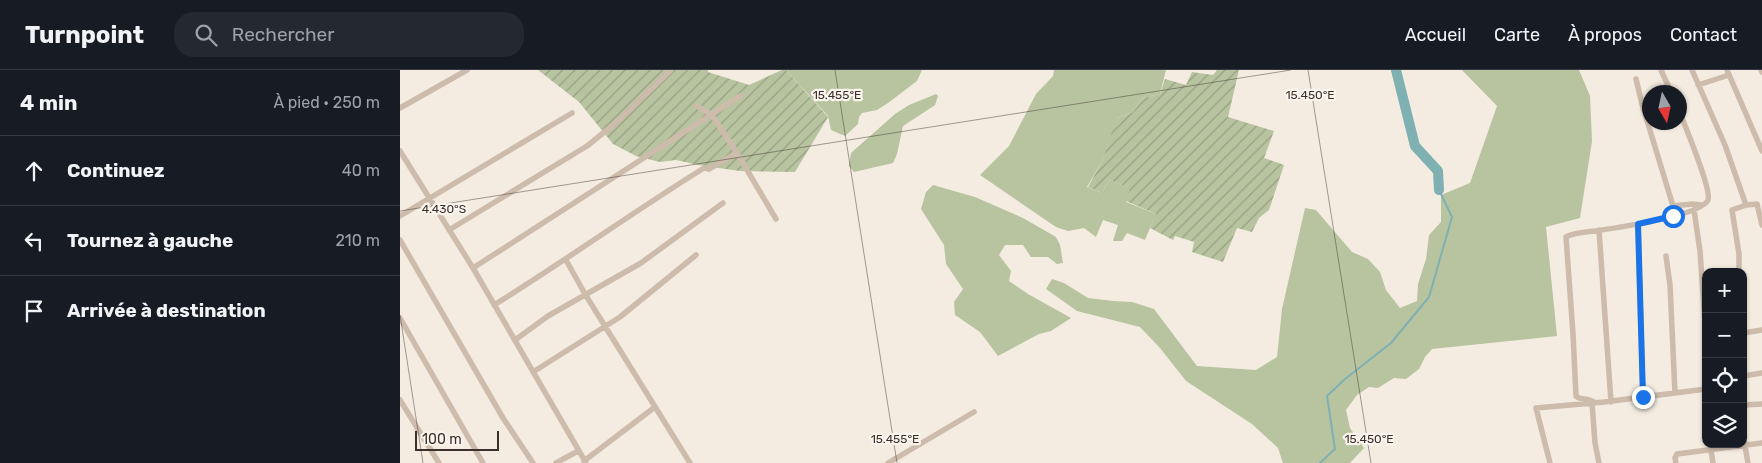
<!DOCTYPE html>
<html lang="fr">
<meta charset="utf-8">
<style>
body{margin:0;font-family:Rubik,sans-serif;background:#242831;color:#f1f3f6}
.controls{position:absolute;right:15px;bottom:15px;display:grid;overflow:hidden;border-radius:10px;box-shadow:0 1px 4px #0004}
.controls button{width:45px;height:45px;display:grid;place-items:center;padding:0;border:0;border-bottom:1px solid #363941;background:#171b24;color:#f1f3f6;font:25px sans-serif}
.compass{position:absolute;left:1242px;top:15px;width:45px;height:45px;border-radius:50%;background:#171b24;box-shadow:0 1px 4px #0004;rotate:171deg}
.scale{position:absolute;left:15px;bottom:12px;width:84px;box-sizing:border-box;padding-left:5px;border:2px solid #3b302b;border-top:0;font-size:14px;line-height:18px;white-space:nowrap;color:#3b302b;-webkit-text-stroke:4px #fbf5ee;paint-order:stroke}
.stop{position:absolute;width:15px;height:15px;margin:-11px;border:4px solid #1a73e8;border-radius:50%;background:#fff}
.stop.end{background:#1a73e8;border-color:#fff;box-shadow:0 1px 5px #0008}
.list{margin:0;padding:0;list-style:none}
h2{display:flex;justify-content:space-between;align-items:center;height:65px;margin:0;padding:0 20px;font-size:21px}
h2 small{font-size:16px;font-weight:400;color:#9ea1a6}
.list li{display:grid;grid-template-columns:32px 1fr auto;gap:15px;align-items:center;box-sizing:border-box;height:70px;padding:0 20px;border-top:1px solid #363941}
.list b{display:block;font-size:19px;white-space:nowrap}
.list em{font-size:16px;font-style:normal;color:#9ea1a6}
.icon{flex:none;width:28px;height:28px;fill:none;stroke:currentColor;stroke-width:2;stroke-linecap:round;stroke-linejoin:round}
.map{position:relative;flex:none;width:1362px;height:393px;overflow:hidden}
header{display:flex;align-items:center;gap:30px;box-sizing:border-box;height:70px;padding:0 25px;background:#171b24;border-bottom:1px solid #363941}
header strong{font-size:24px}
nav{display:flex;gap:28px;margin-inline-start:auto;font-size:18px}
.search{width:350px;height:45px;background:#242831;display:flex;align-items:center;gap:12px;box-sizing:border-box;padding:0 18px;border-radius:20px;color:#9ea1a6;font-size:19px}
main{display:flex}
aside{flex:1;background:#171b24}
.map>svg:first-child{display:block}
.grass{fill:#b8c4a0}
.garden{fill:url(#garden-furrows)}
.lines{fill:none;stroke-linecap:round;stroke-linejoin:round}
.stream{stroke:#7fb0b2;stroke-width:2}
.river{stroke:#7fb0b2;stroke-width:10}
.minor{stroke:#cdbbac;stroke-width:5.5}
.route{stroke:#1a73e8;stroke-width:6}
.ticks{fill:none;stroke:#3b302b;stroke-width:1;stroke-opacity:0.45}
.ticks-label{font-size:12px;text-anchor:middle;fill:#3b302b;stroke:#fbf5ee;stroke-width:4.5;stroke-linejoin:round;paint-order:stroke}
</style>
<header>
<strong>Turnpoint</strong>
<div class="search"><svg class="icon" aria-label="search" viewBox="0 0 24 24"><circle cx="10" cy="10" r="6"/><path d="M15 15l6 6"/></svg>Rechercher</div>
<nav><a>Accueil</a><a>Carte</a><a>À propos</a><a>Contact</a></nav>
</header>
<main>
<aside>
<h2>4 min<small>À pied · 250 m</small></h2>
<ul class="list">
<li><svg class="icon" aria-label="ahead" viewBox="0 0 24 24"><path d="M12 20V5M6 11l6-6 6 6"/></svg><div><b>Continuez</b></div><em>40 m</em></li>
<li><svg class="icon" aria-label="left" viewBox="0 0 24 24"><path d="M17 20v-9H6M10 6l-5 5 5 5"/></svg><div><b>Tournez à gauche</b></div><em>210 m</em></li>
<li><svg class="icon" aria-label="arrive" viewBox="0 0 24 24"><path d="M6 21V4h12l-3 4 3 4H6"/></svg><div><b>Arrivée à destination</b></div></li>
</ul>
</aside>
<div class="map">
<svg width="1362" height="393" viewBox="0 0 1362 393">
<defs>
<pattern id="garden-furrows" width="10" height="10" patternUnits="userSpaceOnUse" patternTransform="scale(1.25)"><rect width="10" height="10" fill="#b8c4a0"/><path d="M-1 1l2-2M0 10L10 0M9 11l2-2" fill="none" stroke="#97a083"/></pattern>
</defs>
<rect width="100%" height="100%" fill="#f4ebe1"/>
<!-- grass -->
<path class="grass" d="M 386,0 L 522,0 L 517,11 L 488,33 L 477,40 L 462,43 L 459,47 L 458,54 L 445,66 L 431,60 L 428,46 Z
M 654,0 L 766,0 L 760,24 L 742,28 L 733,42 L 717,48 L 702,91 L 687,117 L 702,123 L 709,110 L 731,118 L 726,132 L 756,144 L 745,170 L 727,163 L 722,171 L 713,171 L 718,155 L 703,150 L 696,167 L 684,158 L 668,161 L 656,157 L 580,105 L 609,76 L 636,24 L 653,6 Z
M 1062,0 L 1179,0 L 1190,26 L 1192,71 L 1180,148 L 1146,157 L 1157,266 L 1032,279 L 1025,287 L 1019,299 L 1006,309 L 994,308 L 978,318 L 969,317 L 957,325 L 946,340 L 950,358 L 964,378 L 950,393 L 883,393 L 878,378 L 852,354 L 786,311 L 760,278 L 740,257 L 677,241 L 646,219 L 652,209 L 664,213 L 688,228 L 713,231 L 732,232 L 754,239 L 797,296 L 856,300 L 877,287 L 882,239 L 905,138 L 916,140 L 952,182 L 968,189 L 980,202 L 986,220 L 1000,238 L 1017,231 L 1018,214 L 1026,189 L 1029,165 L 1041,152 L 1041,125 L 1070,113 L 1097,36 Z
M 536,24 L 538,26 L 535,35 L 503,56 L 497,84 L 493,93 L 454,102 L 449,96 L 451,83 L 495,44 L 509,35 Z
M 533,115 L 575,127 L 623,148 L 656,167 L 660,175 L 663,193 L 657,194 L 648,187 L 631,187 L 623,175 L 605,175 L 599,185 L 611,201 L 609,211 L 628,224 L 671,248 L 651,261 L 639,264 L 598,286 L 580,262 L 555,245 L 554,232 L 563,219 L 546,194 L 544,175 L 521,139 L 526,122 Z"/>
<!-- garden -->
<path class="garden" d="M 138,0 L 308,0 L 308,2 L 349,15 L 382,0 L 386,0 L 428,47 L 395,102 L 340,101 L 298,95 L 276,90 L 260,92 L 236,86 L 213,74 L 179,32 Z
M 817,0 L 839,0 L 828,47 L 874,61 L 864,88 L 884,95 L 869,140 L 859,148 L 852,162 L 837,158 L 823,192 L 792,182 L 794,172 L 775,166 L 773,170 L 750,158 L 756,144 L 726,131 L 730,118 L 709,110 L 702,123 L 688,117 L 702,91 L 715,52 L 717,48 L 733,42 L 742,28 L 760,24 L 765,9 L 786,15 L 792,2 L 813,5 Z"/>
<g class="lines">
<!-- stream -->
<path class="stream" d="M 920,393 L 935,379 L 927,326 L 945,309 L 991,273 L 1029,227 L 1052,147 L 1039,120"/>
<!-- river -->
<path class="river" d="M 996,0 L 1015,76 L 1038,101 L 1039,120"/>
<!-- minor -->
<path class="minor" d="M 1261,0 L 1271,22
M 1292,0 L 1325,75 L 1346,135
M 1327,0 L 1362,81
M 1361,0 L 1362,2
M 1236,9 L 1242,34 L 1273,136 L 1292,134 L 1302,135
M 1298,15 L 1329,5
M 297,36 L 312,45 L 337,83 L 376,149
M 0,38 L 67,0
M 0,81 L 73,198 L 186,393
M 1294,140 L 1300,181 L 1306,266
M 0,146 L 172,43
M 1238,154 L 1243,327
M 49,160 L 187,76 L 218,51 L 271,0
M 1199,160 L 1211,332
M 0,170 L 103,348 L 133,393
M 1266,186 L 1270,215 L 1275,323
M 166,190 L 185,224 L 290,393
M 73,198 L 340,26
M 1339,202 L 1339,184 L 1332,140 L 1346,135 L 1357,134 L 1362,155
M 94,235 C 165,191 233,142 304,98 L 309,99 L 337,83
M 0,248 L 83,393
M 1343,263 L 1362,260
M 115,270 L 148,246 L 241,193 L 323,133
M 133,302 L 220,247 L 296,185
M 1343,306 L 1362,303
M 0,330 L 39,393
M 1192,333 L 1195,373 L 1199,393
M 1195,333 C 1189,327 1181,331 1176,326 L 1173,264 L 1166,167 C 1173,163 1186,162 1195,161 C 1214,158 1301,146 1308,130 C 1312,120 1285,56 1280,43
M 1343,335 L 1362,334
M 1343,365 L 1348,393
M 1311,380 L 1313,393
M 184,391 L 255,337
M 156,393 L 178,381
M 488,393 L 574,342
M 1150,393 L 1136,338 L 1204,332 L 1306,319
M 1276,393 L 1275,388 L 1277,384 L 1362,373"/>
</g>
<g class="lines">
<!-- route -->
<path class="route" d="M 1243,327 L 1238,154 L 1273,146"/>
</g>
<!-- ticks -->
<path class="ticks" d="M 435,0 L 497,393M 908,0 L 971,393M 0,141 L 891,0M 0,245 L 23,393"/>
<g class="ticks-label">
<text x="437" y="29">15.455°E</text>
<text x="910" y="29">15.450°E</text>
<text x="44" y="143">4.430°S</text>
<text x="495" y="373">15.455°E</text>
<text x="969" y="373">15.450°E</text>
</g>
</svg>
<div class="controls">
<button>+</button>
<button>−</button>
<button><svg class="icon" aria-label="locate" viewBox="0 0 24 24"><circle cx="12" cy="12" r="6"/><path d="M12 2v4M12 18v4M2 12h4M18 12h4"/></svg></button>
<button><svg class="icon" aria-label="layers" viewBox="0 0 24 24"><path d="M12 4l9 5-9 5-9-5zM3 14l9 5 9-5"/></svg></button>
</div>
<svg class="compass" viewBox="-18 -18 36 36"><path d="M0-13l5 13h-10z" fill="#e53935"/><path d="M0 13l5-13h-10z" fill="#9ea1a6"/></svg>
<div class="scale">100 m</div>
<div class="stop" style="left:1273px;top:146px"></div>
<div class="stop end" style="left:1243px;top:327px"></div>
</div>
</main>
